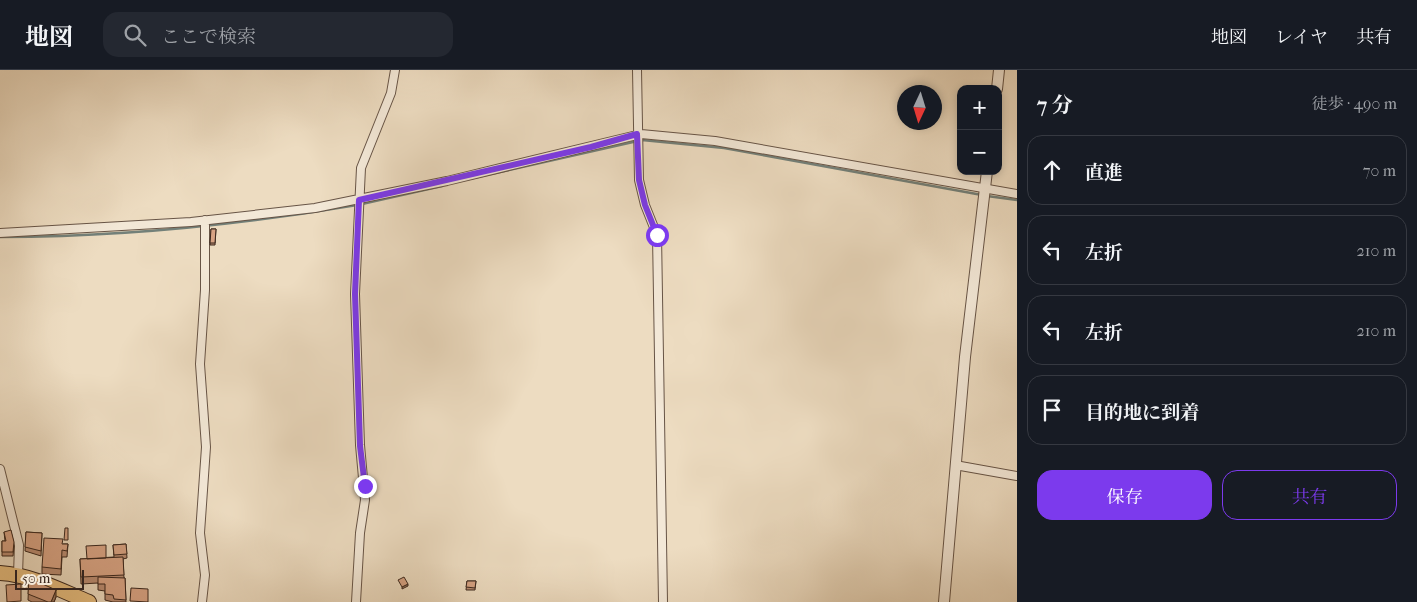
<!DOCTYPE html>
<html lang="ja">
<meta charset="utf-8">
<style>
body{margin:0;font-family:"IM FELL French Canon","Noto Serif JP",serif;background:#242831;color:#f1f3f6}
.controls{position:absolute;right:15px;top:15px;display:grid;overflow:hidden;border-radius:10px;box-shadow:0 2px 8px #0003}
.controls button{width:45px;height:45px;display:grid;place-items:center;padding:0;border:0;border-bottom:1px solid #363941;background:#171b24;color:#f1f3f6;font:25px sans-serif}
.compass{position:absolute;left:897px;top:15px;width:45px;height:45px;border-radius:50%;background:#171b24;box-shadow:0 2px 8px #0003;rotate:184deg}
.scale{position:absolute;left:15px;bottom:12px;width:69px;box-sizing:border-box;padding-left:5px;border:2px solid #3a271d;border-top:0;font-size:14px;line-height:18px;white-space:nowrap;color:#3a271d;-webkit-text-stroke:4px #f3e8d7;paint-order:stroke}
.stop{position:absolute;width:15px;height:15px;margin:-11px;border:4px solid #7c3aed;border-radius:50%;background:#fff}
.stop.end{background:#7c3aed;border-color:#fff;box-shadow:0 1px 5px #0008}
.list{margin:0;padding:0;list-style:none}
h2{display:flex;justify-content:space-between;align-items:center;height:65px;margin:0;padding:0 20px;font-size:21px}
h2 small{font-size:16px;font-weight:400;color:#9ea1a6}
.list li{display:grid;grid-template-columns:32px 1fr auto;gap:15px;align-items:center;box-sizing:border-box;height:70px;margin:0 10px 10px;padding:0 10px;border:1px solid #363941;border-radius:15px}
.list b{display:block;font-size:19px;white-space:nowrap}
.list em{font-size:16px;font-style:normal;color:#9ea1a6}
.actions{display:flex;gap:10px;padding:15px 20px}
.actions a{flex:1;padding:11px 0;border:1px solid #7c3aed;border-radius:15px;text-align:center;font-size:18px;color:#7c3aed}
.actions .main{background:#7c3aed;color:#fff}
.icon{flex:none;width:28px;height:28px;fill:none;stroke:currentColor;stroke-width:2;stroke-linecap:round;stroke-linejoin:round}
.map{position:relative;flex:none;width:1017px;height:532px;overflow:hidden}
header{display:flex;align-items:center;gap:30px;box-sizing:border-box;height:70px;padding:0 25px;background:#171b24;border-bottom:1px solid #363941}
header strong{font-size:24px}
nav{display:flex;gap:28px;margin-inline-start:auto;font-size:18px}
.search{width:350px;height:45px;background:#242831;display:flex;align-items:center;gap:12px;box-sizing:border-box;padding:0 18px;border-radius:15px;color:#9ea1a6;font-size:19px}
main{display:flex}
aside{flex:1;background:#171b24}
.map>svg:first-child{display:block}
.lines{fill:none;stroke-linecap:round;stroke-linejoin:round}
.stream{stroke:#738079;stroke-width:2.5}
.minor-casing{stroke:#675446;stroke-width:10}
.tertiary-casing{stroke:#675446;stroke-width:12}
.trunk-casing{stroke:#3a271d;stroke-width:16}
.minor{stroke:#f3e8d7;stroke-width:8}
.tertiary{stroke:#f3e8d7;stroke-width:10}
.trunk{stroke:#e6be80;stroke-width:14}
.wall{fill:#b98c72;stroke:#3a271d}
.shaded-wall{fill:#96725c;stroke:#3a271d}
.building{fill:#d7a384;stroke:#3a271d}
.route{stroke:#7c3aed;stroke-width:6}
</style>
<header>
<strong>地図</strong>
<div class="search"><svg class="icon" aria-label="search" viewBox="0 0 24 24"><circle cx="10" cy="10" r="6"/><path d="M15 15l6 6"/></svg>ここで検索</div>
<nav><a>地図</a><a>レイヤ</a><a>共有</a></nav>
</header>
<main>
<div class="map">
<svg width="1017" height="532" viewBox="0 0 1017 532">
<rect width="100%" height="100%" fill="#eddcc1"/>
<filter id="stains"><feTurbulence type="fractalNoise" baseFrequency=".004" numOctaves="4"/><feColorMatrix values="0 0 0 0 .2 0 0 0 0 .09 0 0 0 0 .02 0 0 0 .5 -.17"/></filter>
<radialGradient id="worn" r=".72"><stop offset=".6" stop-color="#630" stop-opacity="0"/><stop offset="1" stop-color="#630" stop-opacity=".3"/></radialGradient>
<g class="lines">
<!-- stream -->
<path class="stream" d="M 469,109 L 642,70 L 724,78 L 982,125
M 987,126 L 1017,130
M 362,134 L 442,116
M 0,167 C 120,167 239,155 357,135"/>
<!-- minor casing -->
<g class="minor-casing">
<path id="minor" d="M 637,0 L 639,110 L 645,135 L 657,165 L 663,532
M 0,163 L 191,152 L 315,138 L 447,111 L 641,64 L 715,71 L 1017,124
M 955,395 L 1017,406
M 0,399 L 19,475 L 18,505
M 202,532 L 205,505 L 200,463 L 206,377 L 200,294 L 205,220 L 205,150
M 356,532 L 360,463 L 365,430 L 360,375 L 355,224 L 361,98 L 391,23 L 395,0"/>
</g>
<!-- tertiary casing -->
<g class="tertiary-casing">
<path id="tertiary" d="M 997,19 L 999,0
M 944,532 L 965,287 L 987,101"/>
</g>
<!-- trunk casing -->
<g class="trunk-casing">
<path id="trunk" d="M 0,503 C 32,505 60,520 89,532"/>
</g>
<!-- minor -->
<use href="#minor" class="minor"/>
<!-- tertiary -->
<use href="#tertiary" class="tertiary"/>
<!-- trunk -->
<use href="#trunk" class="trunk"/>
</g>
<!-- wall -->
<path class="wall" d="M 211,159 L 216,159 L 215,175 L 210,175 Z
M 4,462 L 14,476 L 13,486 L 2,486 L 2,471 L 5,471 Z
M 26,462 L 42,463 L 41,486 L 25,481 Z
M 63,474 L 68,474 L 67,487 L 62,487 L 61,505 L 42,504 L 42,497 Z
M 126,474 L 127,488 L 123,489 L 124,508 L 125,508 L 126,532 L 113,532 L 105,530 L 105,521 L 98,520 L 98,513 L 81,514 L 80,489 L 114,487 L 113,475 Z
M 29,508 L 56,527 L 54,532 L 32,532 L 28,530 Z
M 467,511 L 476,511 L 475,520 L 466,520 Z"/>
<!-- shaded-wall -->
<path class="shaded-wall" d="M 408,514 L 408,516 L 402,519 L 402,517 Z
M 56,520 L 56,527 L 54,532 L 51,532 Z"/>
<!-- building -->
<path class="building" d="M 211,159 L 216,159 L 215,173 L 210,173 Z
M 65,458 L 68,458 L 68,470 L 64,470 Z
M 11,460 L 14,472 L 13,482 L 2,482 L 2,471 L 6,471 L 4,462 Z
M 26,462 L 42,463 L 41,481 L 25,477 Z
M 44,468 L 63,469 L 62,474 L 68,474 L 67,481 L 62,480 L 61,499 L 42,497 Z
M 126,474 L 127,484 L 114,485 L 113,475 Z
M 106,475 L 106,488 L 87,489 L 86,476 Z
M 123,487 L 124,505 L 81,507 L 80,489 Z
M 98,507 L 125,508 L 126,530 L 114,529 L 113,525 L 105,524 L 105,514 L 98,514 Z
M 404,507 L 408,514 L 402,517 L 398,510 Z
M 29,508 L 56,520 L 51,532 L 48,532 L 28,524 Z
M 467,511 L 476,511 L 475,518 L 466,517 Z
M 21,514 L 21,531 L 7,532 L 6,515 Z
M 131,518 L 148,519 L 148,532 L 130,531 Z"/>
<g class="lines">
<!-- route -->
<path class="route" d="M 365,416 L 360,376 L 355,224 L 359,130 L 591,77 L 637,64 L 639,110 L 645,135 L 657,165"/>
</g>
<rect width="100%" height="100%" filter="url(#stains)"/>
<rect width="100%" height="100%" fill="url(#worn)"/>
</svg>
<div class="controls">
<button>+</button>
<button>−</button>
</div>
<svg class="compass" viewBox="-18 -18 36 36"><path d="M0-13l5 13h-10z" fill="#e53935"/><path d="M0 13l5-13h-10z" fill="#9ea1a6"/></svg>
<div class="scale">50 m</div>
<div class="stop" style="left:657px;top:165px"></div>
<div class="stop end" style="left:365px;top:416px"></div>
</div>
<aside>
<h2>7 分<small>徒歩 · 490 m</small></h2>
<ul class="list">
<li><svg class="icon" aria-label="ahead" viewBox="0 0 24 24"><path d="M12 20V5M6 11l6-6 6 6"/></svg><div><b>直進</b></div><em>70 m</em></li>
<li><svg class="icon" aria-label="left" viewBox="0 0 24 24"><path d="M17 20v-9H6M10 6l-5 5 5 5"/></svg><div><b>左折</b></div><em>210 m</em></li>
<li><svg class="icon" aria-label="left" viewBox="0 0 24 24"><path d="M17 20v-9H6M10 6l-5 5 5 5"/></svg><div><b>左折</b></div><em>210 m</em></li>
<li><svg class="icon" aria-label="arrive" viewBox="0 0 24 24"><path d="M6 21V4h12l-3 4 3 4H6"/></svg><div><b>目的地に到着</b></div></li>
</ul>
<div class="actions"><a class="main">保存</a><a>共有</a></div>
</aside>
</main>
